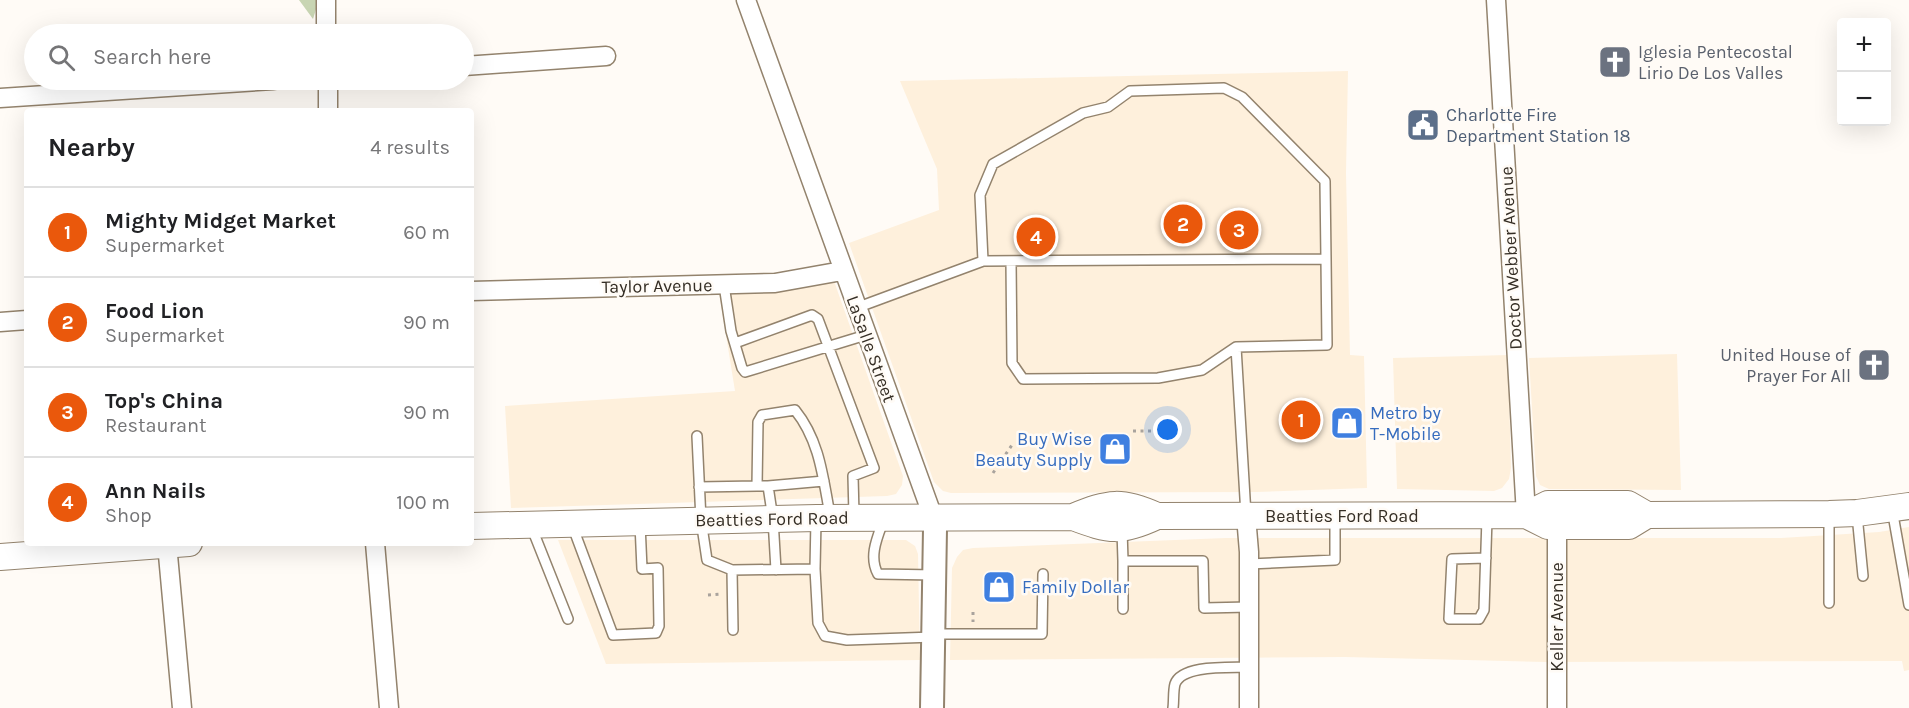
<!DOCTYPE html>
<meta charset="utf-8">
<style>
body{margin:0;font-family:Karla,sans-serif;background:#f2f2f2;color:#202124}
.controls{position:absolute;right:18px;top:18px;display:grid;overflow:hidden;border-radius:6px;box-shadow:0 6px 24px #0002}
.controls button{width:54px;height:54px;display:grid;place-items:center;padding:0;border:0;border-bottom:2px solid #e0e0e0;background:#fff;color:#202124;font:30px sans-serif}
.you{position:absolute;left:1168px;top:430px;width:21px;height:21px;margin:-15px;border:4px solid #fff;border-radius:50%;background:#1a73e8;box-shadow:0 0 0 9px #1a73e833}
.badge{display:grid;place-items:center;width:39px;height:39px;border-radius:50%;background:#ea580c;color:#fff;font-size:20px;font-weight:700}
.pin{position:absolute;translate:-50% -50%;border:3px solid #fff;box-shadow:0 2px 6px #0006}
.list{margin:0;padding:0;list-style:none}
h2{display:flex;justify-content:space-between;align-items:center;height:78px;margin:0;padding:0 24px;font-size:26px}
h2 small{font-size:20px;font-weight:400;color:#757577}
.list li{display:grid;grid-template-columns:39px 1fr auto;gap:18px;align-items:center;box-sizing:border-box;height:90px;padding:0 24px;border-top:2px solid #e0e0e0}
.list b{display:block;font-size:22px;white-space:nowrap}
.list p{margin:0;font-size:20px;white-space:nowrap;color:#757577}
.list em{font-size:20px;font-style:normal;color:#757577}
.icon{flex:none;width:33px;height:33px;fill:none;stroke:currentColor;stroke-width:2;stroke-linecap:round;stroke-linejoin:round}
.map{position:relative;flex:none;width:1909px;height:708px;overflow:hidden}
.search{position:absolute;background:#fff;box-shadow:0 6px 24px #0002;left:24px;top:24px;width:450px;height:66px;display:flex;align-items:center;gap:15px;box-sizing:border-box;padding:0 21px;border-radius:33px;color:#757577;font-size:22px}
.panel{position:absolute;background:#fff;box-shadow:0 6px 24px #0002;left:24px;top:108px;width:450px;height:438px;border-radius:6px}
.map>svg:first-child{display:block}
.commercial{fill:#fef0dc}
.green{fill:#c8d5b3}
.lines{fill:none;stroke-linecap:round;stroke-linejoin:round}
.service-casing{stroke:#93836d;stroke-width:12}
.minor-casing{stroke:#93836d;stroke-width:21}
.tertiary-casing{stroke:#93836d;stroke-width:26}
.secondary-casing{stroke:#93836d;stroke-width:28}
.path{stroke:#a9a39d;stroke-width:3;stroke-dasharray:3 4.5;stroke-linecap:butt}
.service{stroke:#fff;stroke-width:9}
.minor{stroke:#fff;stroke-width:18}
.tertiary{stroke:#fff;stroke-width:22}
.secondary{stroke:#fff;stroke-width:26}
.labels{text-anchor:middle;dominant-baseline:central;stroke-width:5;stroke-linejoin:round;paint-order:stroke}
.worship-label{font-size:18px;fill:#5b616d;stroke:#fffbf6;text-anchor:start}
.service-label{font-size:18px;fill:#4e5e75;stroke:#fffbf6;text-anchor:start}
.street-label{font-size:18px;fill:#352e25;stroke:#fffbf6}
.shop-label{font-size:18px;fill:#366cbe;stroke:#fffbf6;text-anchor:start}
</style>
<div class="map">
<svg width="1909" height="708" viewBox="0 0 1909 708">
<rect width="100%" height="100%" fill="#fffbf6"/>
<!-- commercial -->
<path class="commercial" d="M 1348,71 L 1346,173 L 1350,355 L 1364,356 L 1367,488 L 1256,492 L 951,493 L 943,491 L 934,482 L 849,243 L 939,210 L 937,169 L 900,81 Z
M 834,281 L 903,476 L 902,485 L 896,494 L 887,496 L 511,508 L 505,406 L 735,391 L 719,292 Z
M 1677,354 L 1681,490 L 1549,489 L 1540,485 L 1536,476 L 1529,358 Z
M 1508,355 L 1511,468 L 1509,479 L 1502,488 L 1494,491 L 1397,489 L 1393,358 Z
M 1909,527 L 1909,670 L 1904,671 L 1902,661 L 1546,662 L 1345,657 L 950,660 L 952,568 L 957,557 L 963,550 L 973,548 L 1226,538 L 1781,538 L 1879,532 Z
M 558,540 L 906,540 L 915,546 L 918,554 L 920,660 L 606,664 Z"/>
<!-- green -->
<path class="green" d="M 299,0 L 319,0 L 313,19 Z"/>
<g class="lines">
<!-- service casing -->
<g class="service-casing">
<path id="service" d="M 1011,261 L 1012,363 L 1023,379 L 1158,378 L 1202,370 L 1236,347 L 1327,345 L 1326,259
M 724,285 L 731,331 L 742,368 L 745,372 L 866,335
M 856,308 L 983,261 L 1326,259 L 1325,181 L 1242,97 L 1224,88 L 1130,91 L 1108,107 L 1083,113 L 993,164 L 980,195 L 983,261
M 735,343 L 812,315 L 818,319 L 874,468 L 853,476 L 854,515
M 1236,347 L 1246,515
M 697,436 L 701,520 L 707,560 L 732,570 L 733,630
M 768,486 L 824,481
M 699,487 L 757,486
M 1892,509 L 1909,605
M 1857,515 L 1863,576
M 884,519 C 878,536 868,556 878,574 L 935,575
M 572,525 L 613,635 L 656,633 L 659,626 L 658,568 L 642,569 L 640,524
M 531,526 L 568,619
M 1122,530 L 1123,561
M 1486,558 L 1452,559 L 1449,619 L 1479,619 L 1484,610 L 1487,518
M 1249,564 L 1335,560 L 1335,518
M 815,569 L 818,623 L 825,636 L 847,640 L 934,637
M 732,570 L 815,569 L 816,520
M 776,570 L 773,519 L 768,486 L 757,486 L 758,422 L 762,415 L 795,410 C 820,441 823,478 830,515
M 1829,603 L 1829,517
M 1123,609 L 1123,561 L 1203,561 L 1204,608 L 1249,607
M 935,634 L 1042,634 L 1043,574
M 1173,708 C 1174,701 1173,691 1175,684 C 1182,664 1231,668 1249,667"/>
</g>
<!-- minor casing -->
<g class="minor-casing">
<path id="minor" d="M 326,0 L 326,34
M 746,0 L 933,517
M 1496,0 L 1526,515
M 464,66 L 606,56
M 328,80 L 328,111
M 0,98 L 273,80
M 471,291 L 775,283 L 842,271
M 0,322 L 27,320
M 1246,516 L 1249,552 L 1249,708
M 375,543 L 389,708
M 167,544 L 182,708
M 1557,708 L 1557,526"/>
</g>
<!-- tertiary casing -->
<g class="tertiary-casing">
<path id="tertiary" d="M 932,708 L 935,529 L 933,517"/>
</g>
<!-- secondary casing -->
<g class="secondary-casing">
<path id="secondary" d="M 1526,515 L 1548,504 L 1628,504 L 1647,515 L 1829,514 L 1857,513 L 1909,506
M 1073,517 C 1110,531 1121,533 1157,516
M 471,526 L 817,518 L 1073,517 C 1110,502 1121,500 1157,516 L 1526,515 L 1548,526 L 1629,526 L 1647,515
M 0,557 L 189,543"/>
</g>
<!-- path -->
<path class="path" d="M 1133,431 L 1158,431
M 993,473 L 1012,445
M 708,595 L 721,594
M 973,612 L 973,622"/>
<!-- service -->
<use href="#service" class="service"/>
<!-- minor -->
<use href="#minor" class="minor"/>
<!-- tertiary -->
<use href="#tertiary" class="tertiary"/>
<!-- secondary -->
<use href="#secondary" class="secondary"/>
</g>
<!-- icons -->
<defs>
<g id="church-square" transform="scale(1.725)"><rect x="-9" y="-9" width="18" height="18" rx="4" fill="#6b7280" stroke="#fffbf6"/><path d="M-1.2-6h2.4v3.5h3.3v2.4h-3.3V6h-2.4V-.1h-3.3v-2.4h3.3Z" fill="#fff"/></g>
<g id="civic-square" transform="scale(1.725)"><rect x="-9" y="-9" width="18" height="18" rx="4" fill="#5c6f8a" stroke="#fffbf6"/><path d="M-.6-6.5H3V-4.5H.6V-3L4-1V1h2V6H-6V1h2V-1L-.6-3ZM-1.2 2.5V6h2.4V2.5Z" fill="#fff"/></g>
<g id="shop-square" transform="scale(1.725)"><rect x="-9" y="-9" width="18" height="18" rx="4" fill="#3f7fe0" stroke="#fffbf6"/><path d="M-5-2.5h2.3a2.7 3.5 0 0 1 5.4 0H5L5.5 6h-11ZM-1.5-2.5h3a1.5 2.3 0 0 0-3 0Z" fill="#fff"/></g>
</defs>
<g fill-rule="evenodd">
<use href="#church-square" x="1615" y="62"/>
<use href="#civic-square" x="1423" y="125"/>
<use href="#church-square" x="1874" y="365"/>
<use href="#shop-square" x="1347" y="423"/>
<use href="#shop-square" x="1115" y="449"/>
<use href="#shop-square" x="999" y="587"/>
</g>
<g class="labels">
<!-- worship labels -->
<g class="worship-label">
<text x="1638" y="52">Iglesia Pentecostal<tspan x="1638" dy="21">Lirio De Los Valles</tspan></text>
<text x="1851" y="355" text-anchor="end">United House of<tspan x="1851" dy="21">Prayer For All</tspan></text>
</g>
<!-- service labels -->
<g class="service-label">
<text x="1446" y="115">Charlotte Fire<tspan x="1446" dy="21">Department Station 18</tspan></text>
</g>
<!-- street labels -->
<g class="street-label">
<text transform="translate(1511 258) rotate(-93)">Doctor Webber Avenue</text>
<text transform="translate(657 286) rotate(-1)">Taylor Avenue</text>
<text transform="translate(871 349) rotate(70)">LaSalle Street</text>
<text x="1342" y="516">Beatties Ford Road</text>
<text transform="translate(772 519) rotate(-1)">Beatties Ford Road</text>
<text transform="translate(1557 617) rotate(-90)">Keller Avenue</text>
</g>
<!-- shop labels -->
<g class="shop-label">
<text x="1370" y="413">Metro by<tspan x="1370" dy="21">T-Mobile</tspan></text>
<text x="1092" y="439" text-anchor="end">Buy Wise<tspan x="1092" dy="21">Beauty Supply</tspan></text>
<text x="1022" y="587">Family Dollar</text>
</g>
</g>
</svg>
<div class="controls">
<button>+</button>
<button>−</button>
</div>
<div class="you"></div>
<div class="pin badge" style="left:1301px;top:420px">1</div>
<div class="pin badge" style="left:1183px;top:224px">2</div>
<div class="pin badge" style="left:1239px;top:230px">3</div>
<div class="pin badge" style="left:1036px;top:237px">4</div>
<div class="search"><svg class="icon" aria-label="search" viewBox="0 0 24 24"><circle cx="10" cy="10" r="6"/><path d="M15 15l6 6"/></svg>Search here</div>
<section class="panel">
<h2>Nearby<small>4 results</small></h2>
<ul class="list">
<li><span class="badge">1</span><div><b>Mighty Midget Market</b><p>Supermarket</p></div><em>60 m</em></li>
<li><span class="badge">2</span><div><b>Food Lion</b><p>Supermarket</p></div><em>90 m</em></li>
<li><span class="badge">3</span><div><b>Top's China</b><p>Restaurant</p></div><em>90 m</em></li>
<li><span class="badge">4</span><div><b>Ann Nails</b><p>Shop</p></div><em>100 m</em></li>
</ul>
</section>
</div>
